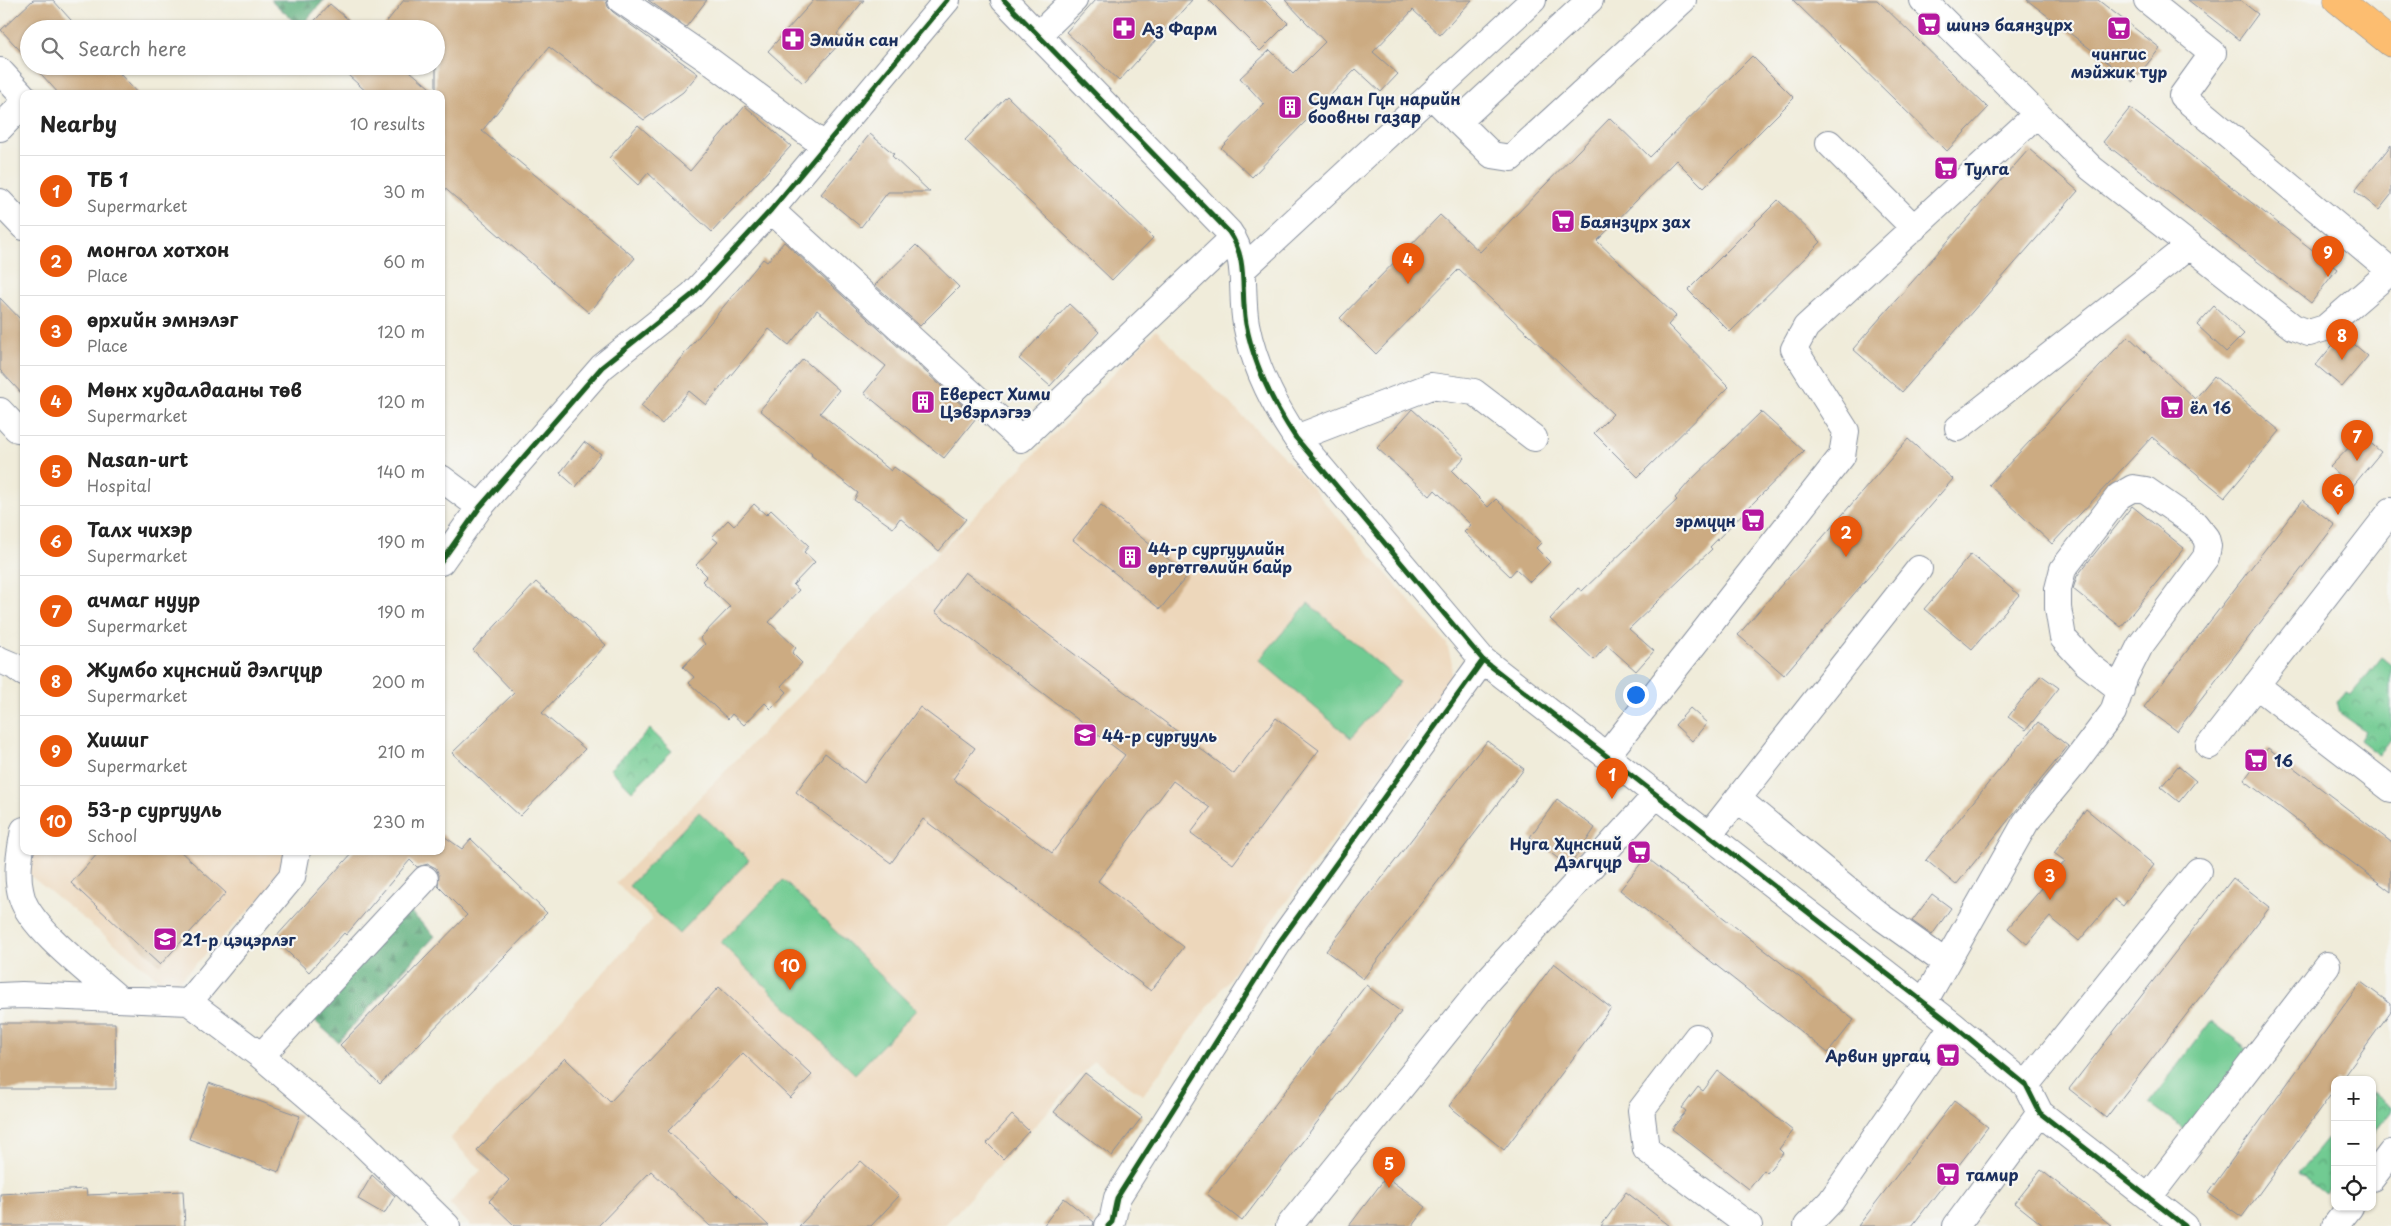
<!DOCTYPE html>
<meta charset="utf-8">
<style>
body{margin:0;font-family:"Playpen Sans",sans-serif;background:#f2f2f2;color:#222}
.controls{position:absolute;right:15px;bottom:15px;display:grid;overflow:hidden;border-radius:10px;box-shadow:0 1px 4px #0004}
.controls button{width:45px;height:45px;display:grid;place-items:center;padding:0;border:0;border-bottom:1px solid #e0e0e0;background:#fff;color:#222;font:25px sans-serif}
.you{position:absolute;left:1635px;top:694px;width:18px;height:18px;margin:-12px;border:4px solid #fff;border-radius:50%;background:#1a73e8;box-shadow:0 0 0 8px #1a73e833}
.badge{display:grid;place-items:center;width:32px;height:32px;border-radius:50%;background:#ea580c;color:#fff;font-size:16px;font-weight:700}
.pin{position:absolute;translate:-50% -41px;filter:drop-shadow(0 1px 2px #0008)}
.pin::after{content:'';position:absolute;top:26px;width:18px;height:15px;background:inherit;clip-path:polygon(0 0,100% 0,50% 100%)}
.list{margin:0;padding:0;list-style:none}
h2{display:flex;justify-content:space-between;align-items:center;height:65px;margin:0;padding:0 20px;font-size:21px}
h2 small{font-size:16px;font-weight:400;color:#767676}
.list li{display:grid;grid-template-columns:32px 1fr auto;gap:15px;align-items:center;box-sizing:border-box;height:70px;padding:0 20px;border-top:1px solid #e0e0e0}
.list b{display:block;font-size:19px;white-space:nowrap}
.list p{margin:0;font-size:16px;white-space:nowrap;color:#767676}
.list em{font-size:16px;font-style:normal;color:#767676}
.icon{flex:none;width:28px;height:28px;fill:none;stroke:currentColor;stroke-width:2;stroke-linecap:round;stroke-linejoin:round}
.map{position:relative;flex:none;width:2391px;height:1226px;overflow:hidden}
.search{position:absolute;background:#fff;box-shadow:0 1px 4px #0004;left:20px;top:20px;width:425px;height:55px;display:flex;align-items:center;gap:12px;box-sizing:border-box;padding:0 18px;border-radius:28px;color:#767676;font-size:19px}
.panel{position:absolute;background:#fff;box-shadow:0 1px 4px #0004;left:20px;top:90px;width:425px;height:765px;border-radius:10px}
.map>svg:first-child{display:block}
.built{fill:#edd7bb}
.forest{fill:url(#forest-firs);stroke:#3c6f6d}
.park{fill:url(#park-crowns);stroke:#467d78}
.pitch{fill:#71cb92;stroke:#467d78}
.building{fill:#ccab82}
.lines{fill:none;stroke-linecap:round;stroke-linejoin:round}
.minor-casing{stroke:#868e9c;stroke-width:28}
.major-casing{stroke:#868e9c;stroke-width:29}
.minor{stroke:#fff;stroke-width:26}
.major{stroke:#fcbd6f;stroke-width:28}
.cycleway-casing{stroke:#f6f6f2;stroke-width:8}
.cycleway{stroke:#1b5e20;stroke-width:5}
.labels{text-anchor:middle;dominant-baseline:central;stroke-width:4.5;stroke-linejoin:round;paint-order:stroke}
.poi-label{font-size:16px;font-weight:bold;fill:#1b2f5e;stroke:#f6f6f2;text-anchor:start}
</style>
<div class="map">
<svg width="2391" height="1226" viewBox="0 0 2391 1226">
<defs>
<pattern id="forest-firs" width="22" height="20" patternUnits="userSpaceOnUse" patternTransform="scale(1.25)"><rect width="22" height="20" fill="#5caf7c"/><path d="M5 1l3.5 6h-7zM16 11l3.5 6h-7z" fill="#4b8f69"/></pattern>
<pattern id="park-crowns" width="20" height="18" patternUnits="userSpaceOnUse" patternTransform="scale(1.25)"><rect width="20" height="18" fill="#71cb92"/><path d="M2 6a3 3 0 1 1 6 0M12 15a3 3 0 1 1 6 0" fill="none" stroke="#5ca57a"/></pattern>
</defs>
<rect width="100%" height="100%" fill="#f6f6f2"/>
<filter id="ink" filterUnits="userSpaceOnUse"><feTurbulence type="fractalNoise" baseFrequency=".02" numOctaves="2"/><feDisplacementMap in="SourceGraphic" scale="10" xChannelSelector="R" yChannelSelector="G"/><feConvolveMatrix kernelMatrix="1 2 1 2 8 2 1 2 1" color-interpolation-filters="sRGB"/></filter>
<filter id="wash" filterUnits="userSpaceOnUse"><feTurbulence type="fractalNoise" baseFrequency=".0096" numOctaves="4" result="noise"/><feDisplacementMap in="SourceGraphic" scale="20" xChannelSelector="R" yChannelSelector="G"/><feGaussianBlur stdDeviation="1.12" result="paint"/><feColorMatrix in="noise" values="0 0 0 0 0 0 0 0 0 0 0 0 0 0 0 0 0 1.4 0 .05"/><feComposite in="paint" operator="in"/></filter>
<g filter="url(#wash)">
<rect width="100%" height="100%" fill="#f0ecda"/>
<!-- built -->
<path class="built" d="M 1156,330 L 1295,468 L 1447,644 L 1452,663 L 1451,679 L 1143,1095 L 1094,1061 L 944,1226 L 471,1226 L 449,1204 L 481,1170 L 450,1139 L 653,919 L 616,883 Z
M 35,851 L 286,851 L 271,888 L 171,989 L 28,874 Z"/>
<!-- forest -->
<path class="forest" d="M 271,0 L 324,0 L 300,27 Z
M 405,907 L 435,936 L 338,1042 L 307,1014 Z"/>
<!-- park -->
<path class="park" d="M 2382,657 L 2391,664 L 2391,739 L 2379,755 L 2360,740 L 2365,731 L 2340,713 L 2337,701 L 2347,693 L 2351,695 Z
M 650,729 L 672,751 L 632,791 L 610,769 Z
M 2372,1093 L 2391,1108 L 2391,1113 L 2372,1136 Z
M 2335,1129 L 2335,1182 L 2325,1194 L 2298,1173 Z"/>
<!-- pitch -->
<path class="pitch" d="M 1308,603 L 1400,682 L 1351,738 L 1259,660 Z
M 699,812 L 749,860 L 679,934 L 629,886 Z
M 783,880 L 916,1010 L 855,1074 L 721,943 Z
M 2211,1021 L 2248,1049 L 2187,1131 L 2149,1103 Z"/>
<g id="blocks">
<!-- building -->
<path class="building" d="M 33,0 L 53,0 L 79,29 L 29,29 L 29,60 L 1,30 Z
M 404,0 L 606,0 L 608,7 L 613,12 L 698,74 L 683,92 L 644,120 L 549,47 L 482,131 L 635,258 L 589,313 L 441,185 L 441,94 L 369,94 L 338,66 L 404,66 L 436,93 L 436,29 L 381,29 Z
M 648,0 L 707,0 L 686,27 Z
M 814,0 L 864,0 L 837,34 L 843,40 L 803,83 L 768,51 Z
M 1095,0 L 1192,0 L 1119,81 L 1066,32 Z
M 1209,0 L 1265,0 L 1288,23 L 1260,51 Z
M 1285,0 L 1472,0 L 1440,35 L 1413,10 L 1373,52 L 1398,74 L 1381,92 L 1356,69 L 1252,177 L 1221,148 L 1264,104 L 1240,78 L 1270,50 L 1293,74 L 1325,42 Z
M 1793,0 L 1877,0 L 1988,108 L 1947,151 Z
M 2027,0 L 2098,0 L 2160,48 L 2133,82 Z
M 2188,0 L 2240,0 L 2258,14 L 2239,40 Z
M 330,4 L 359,29 L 307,29 Z
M 1752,56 L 1794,98 L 1704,188 L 1676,160 L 1597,241 L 1676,316 L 1668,325 L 1729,387 L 1638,477 L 1594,433 L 1613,414 L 1459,269 L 1376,354 L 1340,318 L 1440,215 L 1480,252 L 1610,118 L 1650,157 Z
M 34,66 L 113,66 L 138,94 L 59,94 Z
M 1007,96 L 1153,238 L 1112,280 L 965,140 Z
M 745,106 L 791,146 L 712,232 L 648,173 L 638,185 L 609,158 L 638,125 L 690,171 Z
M 2130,108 L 2337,269 L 2311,303 L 2103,142 Z
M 870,134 L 894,154 L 892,156 L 930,192 L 888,192 L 861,227 L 821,194 Z
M 2391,145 L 2391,195 L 2379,210 L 2355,191 Z
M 2029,149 L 2078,191 L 1902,392 L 1853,349 Z
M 1778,200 L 1821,242 L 1730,332 L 1688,290 Z
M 784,242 L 976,418 L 944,458 L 864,393 L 886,366 L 817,310 L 789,345 L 769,329 L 706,405 L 689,391 L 662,424 L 641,406 L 763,259 L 767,262 Z
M 916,245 L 959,287 L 920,326 L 875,285 Z
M 0,298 L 24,323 L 24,396 L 0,370 Z
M 1069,304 L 1099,332 L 1050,386 L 1019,359 Z
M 2214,306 L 2244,334 L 2226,352 L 2197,325 Z
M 2342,334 L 2368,356 L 2342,387 L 2316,365 Z
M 2128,336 L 2195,399 L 2214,376 L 2280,431 L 2225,497 L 2152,437 L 2052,544 L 1989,485 Z
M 803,359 L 839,390 L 820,413 L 891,471 L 894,467 L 966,519 L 939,551 L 900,518 L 893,528 L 854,500 L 858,493 L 811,455 L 812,454 L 760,410 Z
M 1412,409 L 1465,457 L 1452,471 L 1488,507 L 1496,499 L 1541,543 L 1536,548 L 1550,562 L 1530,582 L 1516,569 L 1510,576 L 1464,532 L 1471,525 L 1435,490 L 1430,496 L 1377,448 Z
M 1761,412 L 1804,451 L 1710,547 L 1712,549 L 1629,629 L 1654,651 L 1636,671 L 1607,645 L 1594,660 L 1550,619 L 1578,588 L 1582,591 L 1677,500 L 1675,498 L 1689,482 Z
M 2361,435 L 2381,452 L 2352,487 L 2330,467 Z
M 1908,439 L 1953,479 L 1784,675 L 1738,635 Z
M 584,442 L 601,454 L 576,487 L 560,473 Z
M 2303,500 L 2335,525 L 2177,731 L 2144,707 Z
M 754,504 L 766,515 L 771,510 L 809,546 L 804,552 L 815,562 L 793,585 L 799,590 L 769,622 L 796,648 L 792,653 L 802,663 L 781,686 L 787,692 L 771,709 L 765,703 L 744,725 L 732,714 L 728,719 L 689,683 L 694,677 L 683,667 L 705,644 L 700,638 L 730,607 L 702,581 L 707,576 L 696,565 L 718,542 L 712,537 L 728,520 L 734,526 Z
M 1101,505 L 1188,575 L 1160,609 L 1073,540 Z
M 2132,506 L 2184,548 L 2121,627 L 2073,589 L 2077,576 Z
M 1971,554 L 2019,595 L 1972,649 L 1924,609 Z
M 965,572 L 1234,774 L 1276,718 L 1319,750 L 1233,864 L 1191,833 L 1210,808 L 1173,781 L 1098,881 L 1184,947 L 1151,991 L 923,819 L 891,863 L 796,792 L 825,753 L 864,783 L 920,707 L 975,748 L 953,779 L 1052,853 L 1125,755 L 935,612 Z
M 536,582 L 606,645 L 542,713 L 585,749 L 520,816 L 452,753 L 514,693 L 473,650 Z
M 2041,675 L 2059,688 L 2026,730 L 2008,717 Z
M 1690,708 L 1707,723 L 1692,741 L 1675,725 Z
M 2038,722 L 2068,746 L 1956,885 L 1926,860 Z
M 1487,741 L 1524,769 L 1363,979 L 1326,951 Z
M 2268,748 L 2391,842 L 2391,892 L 2244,780 Z
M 2178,766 L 2196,781 L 2179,802 L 2161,787 Z
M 1557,799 L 1595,828 L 1569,867 L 1530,837 Z
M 2086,809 L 2154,865 L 2123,906 L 2114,899 L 2079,941 L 2050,917 L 2027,944 L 2008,928 L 2065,861 L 2054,853 Z
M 441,834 L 462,849 L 471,839 L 547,913 L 380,1084 L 340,1045 L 467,915 L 438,886 L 439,875 L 436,868 L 428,864 L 417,867 L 410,860 L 346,935 L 344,933 L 309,972 L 274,939 L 354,851 L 441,851 Z
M 100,851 L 180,851 L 226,893 L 160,965 L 71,883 Z
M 1646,857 L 1854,1020 L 1828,1053 L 1620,890 Z
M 2233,878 L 2270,907 L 2106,1118 L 2069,1089 Z
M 1932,894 L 1951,908 L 1932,935 L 1912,921 Z
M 1554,963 L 1611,1008 L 1504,1150 L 1449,1106 Z
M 2361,982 L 2391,1004 L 2391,1011 L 2341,1080 L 2335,1080 L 2335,1089 L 2242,1217 L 2208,1193 Z
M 1366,985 L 1401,1012 L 1242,1221 L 1207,1194 Z
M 719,987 L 812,1075 L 790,1098 L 743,1053 L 668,1131 L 769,1226 L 710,1226 L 651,1171 L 598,1226 L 515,1226 L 489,1201 L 509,1180 L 477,1150 L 565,1058 L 610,1102 Z
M 0,1023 L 115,1023 L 116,1089 L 0,1089 Z
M 1718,1071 L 1793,1131 L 1779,1149 L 1783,1153 L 1767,1173 L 1764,1170 L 1749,1189 L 1672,1129 L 1686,1111 L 1682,1108 L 1698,1087 L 1703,1091 Z
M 1085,1073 L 1142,1117 L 1112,1156 L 1054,1112 Z
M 209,1083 L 300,1116 L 279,1172 L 189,1139 Z
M 1954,1101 L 1988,1127 L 1912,1226 L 1858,1226 Z
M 1012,1115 L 1029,1131 L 1003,1159 L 987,1143 Z
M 861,1161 L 899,1196 L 871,1226 L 799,1226 Z
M 2041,1170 L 2112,1226 L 2044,1226 L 2015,1203 Z
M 372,1175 L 395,1196 L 384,1214 L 358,1199 Z
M 1386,1177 L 1426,1207 L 1412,1226 L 1349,1226 Z
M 86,1189 L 87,1195 L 183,1191 L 185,1226 L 0,1226 L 0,1194 Z
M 1626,1192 L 1670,1226 L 1601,1226 Z
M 1064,1198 L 1094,1222 L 1093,1226 L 1043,1226 Z"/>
</g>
</g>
<g filter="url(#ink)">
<use href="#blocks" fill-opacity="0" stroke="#868e9c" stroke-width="1"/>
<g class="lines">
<!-- minor casing -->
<g class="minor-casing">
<path id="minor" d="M 621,0 L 710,61 L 825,146
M 1004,0 L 1229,232 C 1249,260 1240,291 1246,324 C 1254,366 1272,402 1296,438 L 1483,660 L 1953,1025 L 2026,1085 L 2040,1113 L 2185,1226
M 1923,0 L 2091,168 L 2293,327 L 2309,333 L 2325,328 L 2391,271
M 2147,0 L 2213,53 L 2182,96 L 2391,271
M 1038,35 L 1074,0
M 0,71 L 24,97
M 1431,95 L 1492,155 L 1511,158 L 1683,0
M 1458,122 L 1590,0
M 0,128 L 24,103
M 1829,143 L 1914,228
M 0,202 L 24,227
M 771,210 L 1021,439 L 1233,238
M 1243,269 L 1533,0
M 0,411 L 17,429 L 24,430
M 1958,428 L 2190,245
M 1296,438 L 1431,386 L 1474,392 L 1534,438
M 441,478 L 480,507
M 441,562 L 480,507 L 602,367 L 692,295 L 771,210 L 947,0
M 0,660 L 14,666 L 24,673
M 2256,685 L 2391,789
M 2209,746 L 2391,511
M 1607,755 L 1842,456 L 1846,431 L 1794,349 L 1806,327 L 2037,114
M 1738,799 L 1880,916 L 1946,963
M 24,830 C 20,853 15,875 22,898 C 31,929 94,976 119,999
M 1709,835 L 1919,569
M 0,996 L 22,995 L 189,1002 L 292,877 L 297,851
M 189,1002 L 261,1056 L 357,1138 L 447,1226
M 1924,1002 L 2026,822 L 2070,769 L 2113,712 L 2125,676 L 2140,646 L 2206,557 L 2208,546 L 2206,538 L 2195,524 L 2146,490 L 2133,488 L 2119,496 L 2063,569 L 2058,589 L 2058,608 L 2063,638 L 2086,663 L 2121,690
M 1697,1037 L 1641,1110 L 1646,1149 L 1749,1226
M 261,1056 L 425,879
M 2026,1085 L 2198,871
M 2372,1178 L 2391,1153
M 2149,1197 L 2327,965
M 1108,1226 L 1112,1222 L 1117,1198 L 1278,944 L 1483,660
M 1289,1226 L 1488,980 L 1657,794
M 1807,1226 L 1831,1201 L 1953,1025
M 1956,1226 L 2040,1113
M 2335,1226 L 2350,1207"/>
</g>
<!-- major casing -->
<g class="major-casing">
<path id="major" d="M 2338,0 L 2391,43"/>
</g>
<!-- minor -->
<use href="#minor" class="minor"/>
<!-- major -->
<use href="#major" class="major"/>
<!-- cycleway casing -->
<g class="cycleway-casing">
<path id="cycleway" d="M 1004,0 L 1229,232 C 1249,260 1240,291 1246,324 C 1254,366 1272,402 1296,438 L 1483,660 L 1953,1025 L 2026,1085 L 2040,1113 L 2185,1226
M 441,562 L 480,507 L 602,367 L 692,295 L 771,210 L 947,0
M 1108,1226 L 1112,1222 L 1117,1198 L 1278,944 L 1483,660"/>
</g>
<!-- cycleway -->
<use href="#cycleway" class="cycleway"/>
</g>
</g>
<!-- icons -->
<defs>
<g id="supermarket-square" transform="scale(1.25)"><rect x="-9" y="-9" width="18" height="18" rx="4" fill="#b5179e" stroke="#f6f6f2"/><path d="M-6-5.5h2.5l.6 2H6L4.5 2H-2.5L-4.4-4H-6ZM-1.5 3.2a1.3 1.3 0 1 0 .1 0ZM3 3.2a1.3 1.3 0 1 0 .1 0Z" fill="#fff"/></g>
<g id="pharmacy-square" transform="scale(1.25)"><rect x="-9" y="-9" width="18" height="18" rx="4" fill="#b5179e" stroke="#f6f6f2"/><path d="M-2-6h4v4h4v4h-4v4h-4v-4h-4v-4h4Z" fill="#fff"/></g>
<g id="building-square" transform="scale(1.25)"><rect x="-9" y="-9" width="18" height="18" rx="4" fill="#b5179e" stroke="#f6f6f2"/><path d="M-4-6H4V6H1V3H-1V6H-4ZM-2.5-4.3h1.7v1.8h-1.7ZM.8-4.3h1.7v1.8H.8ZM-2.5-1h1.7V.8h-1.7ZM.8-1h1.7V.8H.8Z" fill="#fff"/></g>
<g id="school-square" transform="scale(1.25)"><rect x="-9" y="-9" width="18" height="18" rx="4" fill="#b5179e" stroke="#f6f6f2"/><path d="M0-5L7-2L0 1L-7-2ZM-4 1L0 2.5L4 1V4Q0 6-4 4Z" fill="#fff"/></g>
</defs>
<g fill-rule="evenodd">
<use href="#supermarket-square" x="1929" y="24"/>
<use href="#pharmacy-square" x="1124" y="28"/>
<use href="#supermarket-square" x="2119" y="28"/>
<use href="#pharmacy-square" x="793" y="39"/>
<use href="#building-square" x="1290" y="107"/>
<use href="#supermarket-square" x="1946" y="168"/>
<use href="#supermarket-square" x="1563" y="221"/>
<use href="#building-square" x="923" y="402"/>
<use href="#supermarket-square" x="2172" y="407"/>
<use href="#supermarket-square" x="1753" y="520"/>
<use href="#building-square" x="1130" y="557"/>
<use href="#school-square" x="1085" y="735"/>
<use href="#supermarket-square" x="2256" y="760"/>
<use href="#supermarket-square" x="1639" y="852"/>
<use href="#school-square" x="165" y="939"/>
<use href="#supermarket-square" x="1948" y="1055"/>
<use href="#supermarket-square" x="1948" y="1174"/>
</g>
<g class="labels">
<!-- poi labels -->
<g class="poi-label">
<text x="1946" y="24">шинэ баянзүрх</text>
<text x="1142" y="28">Аз Фарм</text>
<text x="810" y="39">Эмийн сан</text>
<text x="2119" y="53" text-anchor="middle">чингис<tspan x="2119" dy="18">мэйжик тур</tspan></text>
<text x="1308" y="98">Суман Гүн нарийн<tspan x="1308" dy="18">боовны газар</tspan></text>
<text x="1964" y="168">Тулга</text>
<text x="1580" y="221">Баянзүрх зах</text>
<text x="940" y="393">Еверест Хими<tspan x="940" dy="18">Цэвэрлэгээ</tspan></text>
<text x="2190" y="407">ёл 16</text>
<text x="1736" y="520" text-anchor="end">эрмүүн</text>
<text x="1148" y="548">44-р сургуулийн<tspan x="1148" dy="18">өргөтгөлийн байр</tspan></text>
<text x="1102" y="735">44-р сургууль</text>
<text x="2274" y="760">16</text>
<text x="1622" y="843" text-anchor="end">Нуга Хүнсний<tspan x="1622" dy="18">Дэлгүүр</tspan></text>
<text x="182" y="939">21-р цэцэрлэг</text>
<text x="1930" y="1055" text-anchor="end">Арвин ургац</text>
<text x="1966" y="1174">тамир</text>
</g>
</g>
</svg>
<div class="controls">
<button>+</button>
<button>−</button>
<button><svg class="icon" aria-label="locate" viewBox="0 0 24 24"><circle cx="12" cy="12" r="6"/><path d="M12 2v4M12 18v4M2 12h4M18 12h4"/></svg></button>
</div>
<div class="you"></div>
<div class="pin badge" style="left:1612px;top:799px">1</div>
<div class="pin badge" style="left:1846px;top:557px">2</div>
<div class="pin badge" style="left:2050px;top:900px">3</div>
<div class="pin badge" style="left:1408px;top:284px">4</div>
<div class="pin badge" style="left:1389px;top:1188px">5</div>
<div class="pin badge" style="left:2338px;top:515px">6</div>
<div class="pin badge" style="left:2357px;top:461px">7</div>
<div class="pin badge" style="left:2342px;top:360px">8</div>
<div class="pin badge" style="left:2328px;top:277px">9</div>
<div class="pin badge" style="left:790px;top:990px">10</div>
<div class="search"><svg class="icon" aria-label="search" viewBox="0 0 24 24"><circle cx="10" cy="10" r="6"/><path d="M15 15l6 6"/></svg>Search here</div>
<section class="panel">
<h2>Nearby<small>10 results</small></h2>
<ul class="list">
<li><span class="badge">1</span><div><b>ТБ 1</b><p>Supermarket</p></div><em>30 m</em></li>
<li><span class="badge">2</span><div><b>монгол хотхон</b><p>Place</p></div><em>60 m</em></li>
<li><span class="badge">3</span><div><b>өрхийн эмнэлэг</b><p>Place</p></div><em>120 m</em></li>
<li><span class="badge">4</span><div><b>Мөнх худалдааны төв</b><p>Supermarket</p></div><em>120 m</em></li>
<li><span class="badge">5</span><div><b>Nasan-urt</b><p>Hospital</p></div><em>140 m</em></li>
<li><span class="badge">6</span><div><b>Талх чихэр</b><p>Supermarket</p></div><em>190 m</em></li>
<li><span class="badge">7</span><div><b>ачмаг нуур</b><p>Supermarket</p></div><em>190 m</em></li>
<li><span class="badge">8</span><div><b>Жумбо хүнсний дэлгүүр</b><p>Supermarket</p></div><em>200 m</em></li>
<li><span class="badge">9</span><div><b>Хишиг</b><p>Supermarket</p></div><em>210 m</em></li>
<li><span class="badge">10</span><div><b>53-р сургууль</b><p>School</p></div><em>230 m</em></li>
</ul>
</section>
</div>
